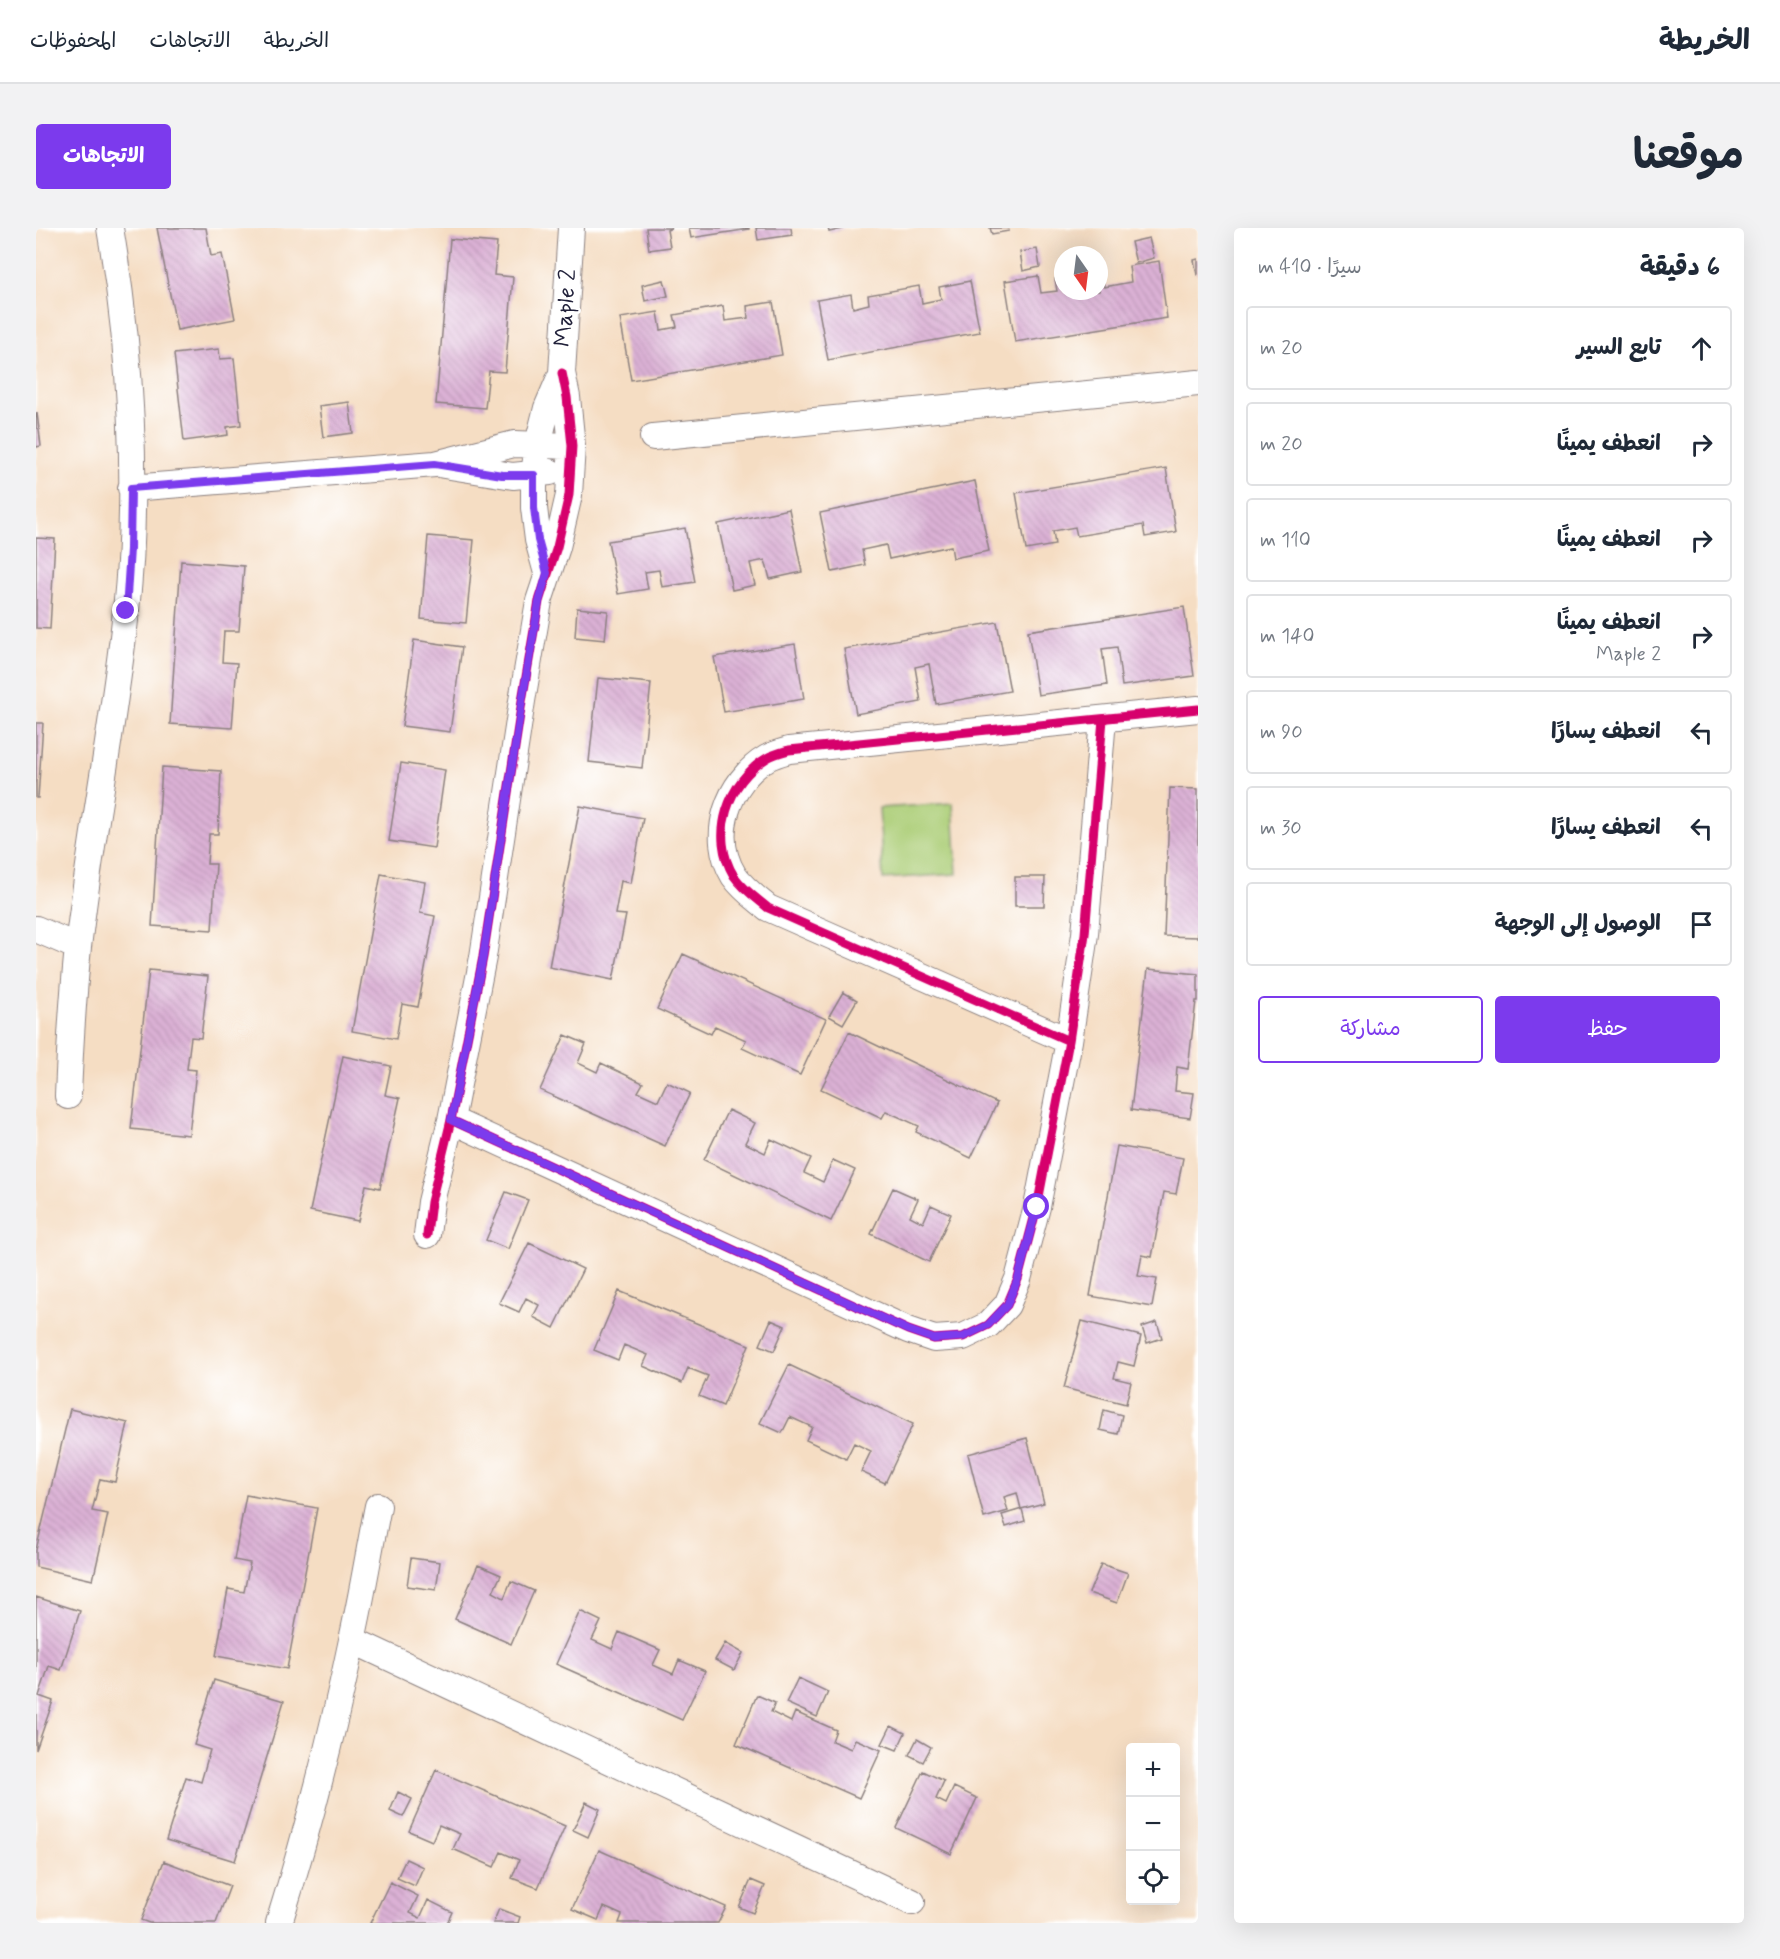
<!DOCTYPE html>
<html lang="ar">
<meta charset="utf-8">
<style>
body{margin:0;font-family:Mynerve,"Playpen Sans Arabic",sans-serif;background:#f2f2f3;color:#1f2937;direction:rtl}
.controls{position:absolute;right:18px;bottom:18px;display:grid;overflow:hidden;border-radius:6px;box-shadow:0 6px 24px #0002}
.controls button{width:54px;height:54px;display:grid;place-items:center;padding:0;border:0;border-bottom:2px solid #e0e1e3;background:#fff;color:#1f2937;font:30px sans-serif}
.compass{position:absolute;left:1018px;top:18px;width:54px;height:54px;border-radius:50%;background:#fff;box-shadow:0 6px 24px #0002;rotate:166deg}
.stop{position:absolute;width:18px;height:18px;margin:-14px;border:4px solid #7c3aed;border-radius:50%;background:#fff}
.stop.end{background:#7c3aed;border-color:#fff;box-shadow:0 2px 6px #0008}
.list{margin:0;padding:0;list-style:none}
h2{display:flex;justify-content:space-between;align-items:center;height:78px;margin:0;padding:0 24px;font-size:26px}
h2 small{font-size:20px;font-weight:400;color:#747a83}
.list li{display:grid;grid-template-columns:39px 1fr auto;gap:18px;align-items:center;box-sizing:border-box;height:84px;margin:0 12px 12px;padding:0 12px;border:2px solid #e0e1e3;border-radius:6px}
.list b{display:block;font-size:22px;white-space:nowrap}
.list p{margin:0;font-size:20px;white-space:nowrap;color:#747a83}
.list em{font-size:20px;font-style:normal;color:#747a83}
.actions{display:flex;gap:12px;padding:18px 24px}
.actions a{flex:1;padding:14px 0;border:2px solid #7c3aed;border-radius:6px;text-align:center;font-size:21px;color:#7c3aed}
.actions .main{background:#7c3aed;color:#fff}
.icon{flex:none;width:33px;height:33px;fill:none;stroke:currentColor;stroke-width:2;stroke-linecap:round;stroke-linejoin:round}
.map{position:relative;flex:none;width:1162px;height:1695px;overflow:hidden;direction:ltr;border-radius:6px}
header{display:flex;align-items:center;gap:36px;box-sizing:border-box;height:84px;padding:0 30px;background:#fff;border-bottom:2px solid #e0e1e3}
header strong{font-size:28px}
nav{display:flex;gap:33px;margin-inline-start:auto;font-size:21px}
.intro{display:flex;align-items:center;justify-content:space-between;box-sizing:border-box;height:144px;padding:0 36px}
h1{margin:0;font-size:42px}
.button{padding:15px 27px;border-radius:6px;background:#7c3aed;color:#fff;font-size:21px;font-weight:700}
main{display:flex;gap:36px;padding:0 36px}
aside{flex:1;background:#fff;border-radius:6px;box-shadow:0 6px 24px #0002}
.map>svg:first-child{display:block}
.green{fill:#acce77;stroke:#677859;stroke-width:1.5}
.building{fill:url(#building-back-hatch)}
.lines{fill:none;stroke-linecap:round;stroke-linejoin:round}
.minor-casing{stroke:#8c807f;stroke-width:28}
.minor{stroke:#fff;stroke-width:26}
.cycleway-casing{stroke:#fff;stroke-width:13}
.cycleway{stroke:#d6006c;stroke-width:9}
.route{stroke:#7c3aed;stroke-width:8}
.labels{text-anchor:middle;dominant-baseline:central;stroke-width:5;stroke-linejoin:round;paint-order:stroke}
.street-label{font-size:24px;fill:#22223b;stroke:#fff}
</style>
<header>
<strong>الخريطة</strong>
<nav><a>الخريطة</a><a>الاتجاهات</a><a>المحفوظات</a></nav>
</header>
<div class="intro"><h1>موقعنا</h1><a class="button">الاتجاهات</a></div>
<main>
<aside>
<h2>6 دقيقة<small>سيرًا · 410 m</small></h2>
<ul class="list">
<li><svg class="icon" aria-label="ahead" viewBox="0 0 24 24"><path d="M12 20V5M6 11l6-6 6 6"/></svg><div><b>تابع السير</b></div><em>20 m</em></li>
<li><svg class="icon" aria-label="right" viewBox="0 0 24 24"><path d="M7 20v-9h11M14 6l5 5-5 5"/></svg><div><b>انعطف يمينًا</b></div><em>20 m</em></li>
<li><svg class="icon" aria-label="right" viewBox="0 0 24 24"><path d="M7 20v-9h11M14 6l5 5-5 5"/></svg><div><b>انعطف يمينًا</b></div><em>110 m</em></li>
<li><svg class="icon" aria-label="right" viewBox="0 0 24 24"><path d="M7 20v-9h11M14 6l5 5-5 5"/></svg><div><b>انعطف يمينًا</b><p>Maple 2</p></div><em>140 m</em></li>
<li><svg class="icon" aria-label="left" viewBox="0 0 24 24"><path d="M17 20v-9H6M10 6l-5 5 5 5"/></svg><div><b>انعطف يسارًا</b></div><em>90 m</em></li>
<li><svg class="icon" aria-label="left" viewBox="0 0 24 24"><path d="M17 20v-9H6M10 6l-5 5 5 5"/></svg><div><b>انعطف يسارًا</b></div><em>30 m</em></li>
<li><svg class="icon" aria-label="arrive" viewBox="0 0 24 24"><path d="M6 21V4h12l-3 4 3 4H6"/></svg><div><b>الوصول إلى الوجهة</b></div></li>
</ul>
<div class="actions"><a class="main">حفظ</a><a>مشاركة</a></div>
</aside>
<div class="map">
<svg width="1162" height="1695" viewBox="0 0 1162 1695">
<defs>
<pattern id="building-back-hatch" width="6" height="6" patternUnits="userSpaceOnUse" patternTransform="scale(1.5)"><rect width="6" height="6" fill="#dbb1d5"/><path d="M-1 5l2 2M0 0l6 6M5-1l2 2" fill="none" stroke="#bc98b8"/></pattern>
</defs>
<rect width="100%" height="100%" fill="#fff"/>
<filter id="ink" filterUnits="userSpaceOnUse"><feTurbulence type="fractalNoise" baseFrequency=".0167" numOctaves="2"/><feDisplacementMap in="SourceGraphic" scale="12" xChannelSelector="R" yChannelSelector="G"/><feConvolveMatrix kernelMatrix="1 2 1 2 8 2 1 2 1" color-interpolation-filters="sRGB"/></filter>
<filter id="wash" filterUnits="userSpaceOnUse"><feTurbulence type="fractalNoise" baseFrequency=".008" numOctaves="4" result="noise"/><feDisplacementMap in="SourceGraphic" scale="24" xChannelSelector="R" yChannelSelector="G"/><feGaussianBlur stdDeviation="1.35" result="paint"/><feColorMatrix in="noise" values="0 0 0 0 0 0 0 0 0 0 0 0 0 0 0 0 0 1.4 0 .05"/><feComposite in="paint" operator="in"/></filter>
<g filter="url(#wash)">
<rect width="100%" height="100%" fill="#f5ddc3"/>
<!-- green -->
<path class="green" d="M 917,575 L 921,646 L 847,651 L 843,580 Z"/>
<g id="blocks">
<!-- building -->
<path class="building" d="M 121,0 L 170,0 L 175,28 L 186,26 L 199,91 L 141,102 Z
M 610,0 L 636,0 L 631,2 L 634,19 L 613,22 Z
M 653,0 L 713,0 L 713,1 L 655,10 Z
M 720,0 L 755,0 L 756,7 L 722,12 Z
M 792,0 L 807,0 L 807,1 L 793,4 Z
M 954,0 L 972,0 L 973,3 L 956,6 Z
M 1113,10 L 1118,30 L 1100,35 L 1095,14 Z
M 414,11 L 461,15 L 458,47 L 477,49 L 469,144 L 453,143 L 449,180 L 400,176 Z
M 1001,21 L 1004,39 L 987,43 L 984,24 Z
M 1162,31 L 1162,46 L 1161,47 L 1158,32 Z
M 1123,33 L 1131,90 L 979,114 L 969,53 L 1002,48 L 1005,65 L 1021,63 L 1019,51 L 1027,50 L 1027,63 L 1063,63 L 1063,44 L 1066,44 L 1068,59 L 1095,54 L 1093,38 Z
M 628,52 L 632,68 L 609,73 L 606,57 Z
M 934,53 L 944,104 L 792,132 L 781,72 L 815,66 L 817,80 L 833,76 L 832,67 L 883,58 L 886,75 L 905,71 L 903,59 Z
M 737,74 L 746,127 L 595,152 L 584,90 L 622,84 L 625,102 L 641,99 L 638,87 L 687,78 L 689,93 L 712,90 L 711,78 Z
M 183,121 L 184,131 L 198,130 L 205,197 L 191,199 L 192,207 L 148,213 L 138,126 Z
M 313,174 L 317,205 L 287,209 L 283,178 Z
M 0,185 L 1,185 L 5,218 L 0,219 Z
M 1130,240 L 1140,304 L 1109,309 L 1107,297 L 1041,308 L 1039,299 L 1017,303 L 1019,317 L 990,322 L 980,265 Z
M 939,253 L 953,323 L 917,330 L 915,318 L 853,331 L 850,317 L 826,322 L 829,337 L 796,344 L 784,285 Z
M 753,281 L 766,344 L 734,351 L 729,332 L 714,335 L 719,357 L 696,362 L 682,296 Z
M 649,300 L 659,354 L 626,359 L 623,342 L 609,344 L 612,361 L 582,366 L 572,313 Z
M 392,308 L 438,312 L 430,395 L 385,391 Z
M 0,310 L 19,311 L 14,401 L 0,400 Z
M 145,333 L 208,338 L 203,403 L 188,403 L 186,434 L 201,435 L 196,500 L 134,496 Z
M 1148,379 L 1158,448 L 1086,458 L 1081,419 L 1066,421 L 1071,457 L 1002,467 L 992,403 Z
M 541,380 L 572,383 L 569,412 L 539,409 Z
M 961,394 L 974,463 L 900,476 L 893,436 L 879,439 L 885,474 L 820,486 L 808,421 Z
M 378,412 L 426,419 L 414,504 L 366,498 Z
M 759,416 L 768,471 L 688,484 L 678,429 Z
M 562,450 L 615,455 L 606,540 L 553,534 Z
M 0,495 L 7,495 L 2,570 L 0,570 Z
M 365,535 L 409,542 L 398,620 L 353,613 Z
M 126,539 L 185,543 L 182,606 L 173,606 L 171,636 L 180,636 L 176,702 L 116,698 Z
M 1134,560 L 1162,561 L 1162,709 L 1128,708 Z
M 544,578 L 607,590 L 595,655 L 585,653 L 579,686 L 590,687 L 577,752 L 513,739 Z
M 345,646 L 389,654 L 384,685 L 399,688 L 382,779 L 366,776 L 360,811 L 316,803 Z
M 979,649 L 1009,649 L 1008,678 L 979,678 Z
M 647,726 L 790,791 L 764,847 L 706,820 L 710,812 L 679,798 L 675,806 L 621,781 Z
M 1112,741 L 1162,746 L 1162,773 L 1160,773 L 1152,841 L 1141,839 L 1139,863 L 1158,865 L 1154,890 L 1095,882 Z
M 113,742 L 172,748 L 165,810 L 155,809 L 151,841 L 160,842 L 153,907 L 95,901 Z
M 807,764 L 821,772 L 807,796 L 793,788 Z
M 813,804 L 961,875 L 935,930 L 880,904 L 883,898 L 850,883 L 846,890 L 785,861 Z
M 529,807 L 550,816 L 542,835 L 561,844 L 565,835 L 607,855 L 602,864 L 622,873 L 631,854 L 654,865 L 629,918 L 504,862 Z
M 307,828 L 355,838 L 349,867 L 364,870 L 344,960 L 330,957 L 322,993 L 274,983 Z
M 692,882 L 719,895 L 709,915 L 729,925 L 735,911 L 775,930 L 768,945 L 787,954 L 797,932 L 819,942 L 795,993 L 668,932 Z
M 1081,918 L 1147,930 L 1140,966 L 1128,964 L 1116,1029 L 1106,1027 L 1102,1048 L 1121,1051 L 1116,1079 L 1054,1068 Z
M 857,960 L 882,971 L 874,988 L 887,995 L 895,977 L 915,986 L 893,1034 L 835,1006 Z
M 470,964 L 492,972 L 472,1021 L 450,1012 Z
M 493,1015 L 547,1041 L 518,1100 L 497,1089 L 503,1077 L 490,1070 L 483,1084 L 463,1075 Z
M 583,1063 L 713,1117 L 687,1178 L 663,1168 L 672,1148 L 652,1140 L 646,1155 L 607,1138 L 612,1127 L 588,1117 L 582,1132 L 558,1122 Z
M 735,1092 L 749,1098 L 738,1123 L 724,1117 Z
M 1046,1093 L 1105,1108 L 1098,1138 L 1082,1134 L 1078,1150 L 1095,1154 L 1090,1176 L 1028,1160 Z
M 1121,1094 L 1126,1110 L 1111,1115 L 1106,1099 Z
M 753,1137 L 877,1196 L 849,1255 L 825,1244 L 835,1223 L 818,1215 L 810,1231 L 770,1212 L 776,1199 L 754,1189 L 746,1205 L 724,1195 Z
M 34,1181 L 92,1195 L 79,1254 L 64,1251 L 56,1283 L 72,1286 L 57,1352 L 0,1339 L 0,1322 Z
M 1068,1182 L 1086,1187 L 1082,1206 L 1064,1202 Z
M 991,1210 L 1008,1275 L 985,1281 L 981,1265 L 968,1269 L 972,1283 L 948,1290 L 932,1226 Z
M 210,1267 L 281,1280 L 251,1441 L 180,1428 L 192,1361 L 208,1364 L 214,1335 L 198,1332 Z
M 986,1281 L 989,1293 L 970,1299 L 966,1287 Z
M 375,1330 L 404,1334 L 400,1362 L 371,1358 Z
M 1065,1336 L 1092,1345 L 1081,1375 L 1053,1365 Z
M 442,1337 L 465,1347 L 457,1364 L 468,1370 L 475,1353 L 498,1363 L 475,1416 L 419,1391 Z
M 0,1369 L 44,1383 L 25,1442 L 13,1438 L 3,1468 L 17,1473 L 0,1522 Z
M 544,1383 L 565,1393 L 556,1412 L 576,1421 L 583,1404 L 624,1422 L 617,1437 L 637,1446 L 643,1432 L 669,1443 L 646,1492 L 520,1436 Z
M 689,1415 L 707,1425 L 698,1442 L 679,1432 Z
M 762,1450 L 792,1464 L 781,1489 L 750,1475 Z
M 178,1452 L 248,1473 L 199,1633 L 130,1612 L 150,1549 L 165,1554 L 174,1522 L 158,1517 Z
M 721,1467 L 739,1475 L 735,1484 L 755,1494 L 759,1484 L 800,1502 L 796,1513 L 815,1521 L 819,1511 L 845,1522 L 823,1570 L 700,1516 Z
M 855,1498 L 869,1505 L 861,1522 L 846,1516 Z
M 881,1511 L 895,1519 L 887,1534 L 873,1527 Z
M 400,1542 L 529,1598 L 502,1660 L 476,1650 L 483,1632 L 465,1624 L 458,1639 L 417,1621 L 424,1606 L 403,1597 L 396,1613 L 373,1603 Z
M 887,1543 L 908,1553 L 900,1571 L 910,1576 L 918,1559 L 941,1570 L 915,1626 L 860,1600 Z
M 362,1564 L 376,1571 L 367,1589 L 354,1583 Z
M 550,1574 L 564,1581 L 552,1609 L 537,1602 Z
M 563,1622 L 690,1679 L 682,1695 L 583,1695 L 586,1687 L 568,1679 L 562,1692 L 536,1681 Z
M 370,1631 L 387,1639 L 379,1658 L 361,1650 Z
M 128,1633 L 194,1658 L 180,1695 L 113,1695 L 105,1692 Z
M 715,1652 L 729,1658 L 717,1685 L 703,1679 Z
M 354,1654 L 382,1668 L 374,1685 L 384,1690 L 392,1672 L 416,1684 L 411,1695 L 334,1695 Z
M 463,1681 L 484,1689 L 482,1695 L 457,1695 Z"/>
</g>
</g>
<g filter="url(#ink)">
<use href="#blocks" fill-opacity="0" stroke="#8c807f" stroke-width="1.5"/>
<g class="lines">
<!-- minor casing -->
<g class="minor-casing">
<path id="minor" d="M 617,209 L 1162,155
M 408,237 L 477,248 L 514,244
M 95,260 L 399,236 L 478,216 L 536,218
M 511,345 L 502,312 L 498,280 L 498,247 L 502,216 L 511,180 L 526,145 L 535,0
M 0,701 L 42,719
M 1033,813 L 732,680 C 720,670 707,661 698,648 C 673,608 692,553 731,530 C 738,526 746,524 753,522 L 1162,481
M 32,868 C 34,819 37,769 42,719 C 55,607 78,496 90,383 C 103,259 95,123 74,0
M 415,892 L 872,1102 L 898,1111 L 927,1109 L 952,1097 L 971,1077 L 982,1051 L 1001,979 L 1033,813 L 1049,706 L 1067,491
M 391,1007 L 395,974 L 415,892 L 447,729 L 486,473 L 503,373 L 521,319 L 533,267 L 536,218 L 531,169 L 526,145
M 316,1412 L 876,1674
M 243,1695 C 272,1602 296,1508 316,1412 C 326,1368 333,1323 342,1278"/>
</g>
<!-- minor -->
<use href="#minor" class="minor"/>
<!-- cycleway casing -->
<g class="cycleway-casing">
<path id="cycleway" d="M 1033,813 L 732,680 C 720,670 707,661 698,648 C 673,608 692,553 731,530 C 738,526 746,524 753,522 L 1162,481
M 415,892 L 872,1102 L 898,1111 L 927,1109 L 952,1097 L 971,1077 L 982,1051 L 1001,979 L 1033,813 L 1049,706 L 1067,491
M 391,1007 L 395,974 L 415,892 L 447,729 L 486,473 L 503,373 L 521,319 L 533,267 L 536,218 L 531,169 L 526,145"/>
</g>
<!-- cycleway -->
<use href="#cycleway" class="cycleway"/>
</g>
</g>
<g class="lines" filter="url(#ink)">
<!-- route -->
<path class="route" d="M 90,383 L 94,321 L 95,260 L 399,236 L 466,247 L 498,247 L 498,280 L 502,312 L 511,345 L 503,374 L 486,473 L 447,729 L 415,892 L 872,1102 L 898,1111 L 927,1109 L 952,1097 L 971,1077 L 982,1051 L 1001,979"/>
</g>
<g class="labels">
<!-- street labels -->
<g class="street-label">
<text transform="translate(530 80) rotate(-86)">Maple 2</text>
</g>
</g>
</svg>
<div class="controls">
<button>+</button>
<button>−</button>
<button><svg class="icon" aria-label="locate" viewBox="0 0 24 24"><circle cx="12" cy="12" r="6"/><path d="M12 2v4M12 18v4M2 12h4M18 12h4"/></svg></button>
</div>
<svg class="compass" viewBox="-18 -18 36 36"><path d="M0-13l5 13h-10z" fill="#e53935"/><path d="M0 13l5-13h-10z" fill="#747a83"/></svg>
<div class="stop" style="left:1001px;top:979px"></div>
<div class="stop end" style="left:90px;top:383px"></div>
</div>
</main>
